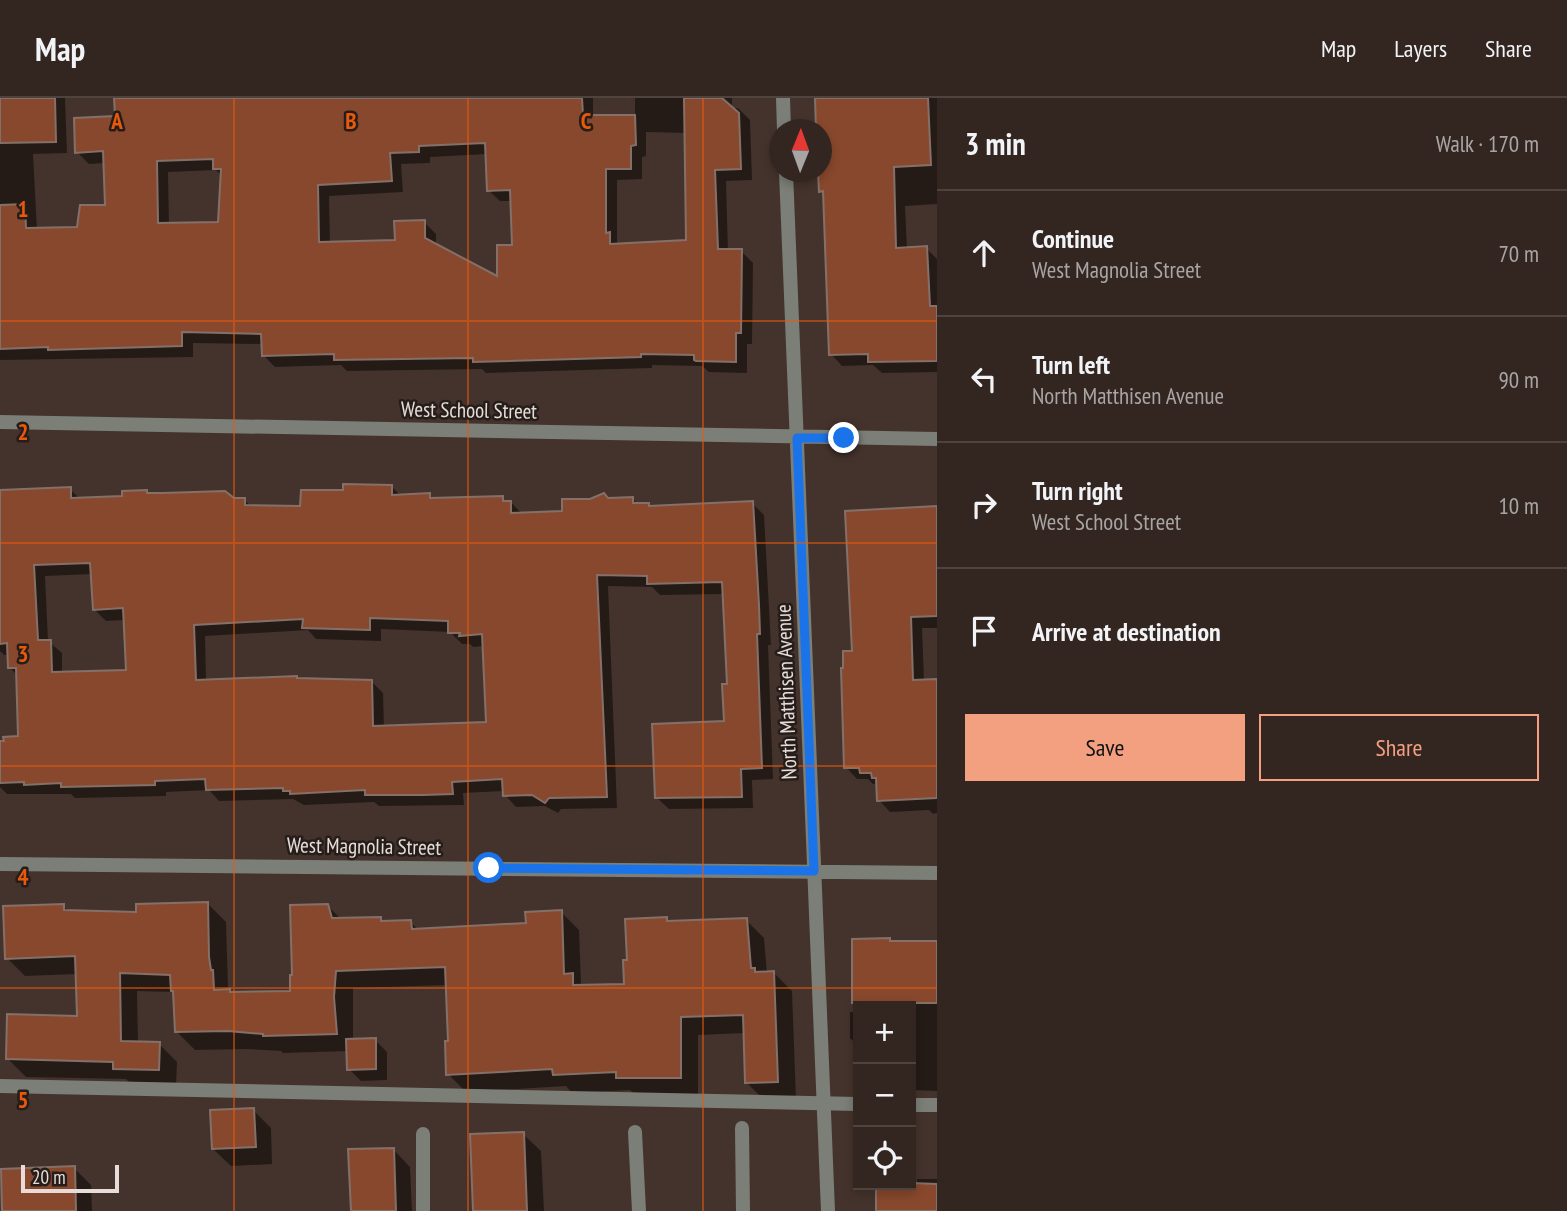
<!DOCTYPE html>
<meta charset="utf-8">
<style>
body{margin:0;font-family:"PT Sans Narrow",sans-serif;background:#3e322e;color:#f1f3f6}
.controls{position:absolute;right:21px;bottom:21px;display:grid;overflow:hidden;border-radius:0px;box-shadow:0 4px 10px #0003}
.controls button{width:63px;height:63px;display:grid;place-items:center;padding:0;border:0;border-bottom:2px solid #4e433f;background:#332621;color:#f1f3f6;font:35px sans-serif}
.compass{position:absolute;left:769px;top:21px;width:63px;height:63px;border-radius:50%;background:#332621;box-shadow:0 4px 10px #0003;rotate:1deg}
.scale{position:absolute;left:21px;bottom:18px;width:98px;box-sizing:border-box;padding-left:7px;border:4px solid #e7dcd7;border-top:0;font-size:19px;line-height:24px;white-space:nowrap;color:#e7dcd7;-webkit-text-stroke:5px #251d1a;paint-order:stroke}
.stop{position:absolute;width:21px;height:21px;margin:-16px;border:5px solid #1a73e8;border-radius:50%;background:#fff}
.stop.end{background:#1a73e8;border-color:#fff;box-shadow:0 2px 7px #0008}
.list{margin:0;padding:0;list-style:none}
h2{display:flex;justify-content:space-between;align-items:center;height:91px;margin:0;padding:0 28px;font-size:30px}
h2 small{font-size:23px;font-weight:400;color:#a9a5a5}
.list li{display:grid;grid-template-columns:46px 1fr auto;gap:21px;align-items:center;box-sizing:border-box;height:126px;padding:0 28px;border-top:2px solid #4e433f}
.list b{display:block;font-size:26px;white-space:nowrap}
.list p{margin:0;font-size:23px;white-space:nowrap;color:#a9a5a5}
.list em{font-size:23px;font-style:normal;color:#a9a5a5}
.actions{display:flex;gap:14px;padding:21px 28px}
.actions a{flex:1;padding:16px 0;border:2px solid #f3a081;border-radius:0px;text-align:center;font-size:24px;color:#f3a081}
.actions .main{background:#f3a081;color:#111}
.icon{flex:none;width:38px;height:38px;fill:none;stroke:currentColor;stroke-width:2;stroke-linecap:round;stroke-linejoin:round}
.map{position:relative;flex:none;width:937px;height:1113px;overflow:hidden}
header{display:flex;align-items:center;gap:42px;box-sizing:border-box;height:98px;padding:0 35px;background:#332621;border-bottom:2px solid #4e433f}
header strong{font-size:33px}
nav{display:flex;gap:38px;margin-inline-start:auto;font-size:24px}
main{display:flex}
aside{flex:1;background:#332621}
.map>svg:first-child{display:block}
.shadow{fill:#0007;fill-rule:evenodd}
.building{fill:#88482d;stroke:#847068;stroke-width:2;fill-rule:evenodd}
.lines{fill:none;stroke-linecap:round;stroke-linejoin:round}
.lane{stroke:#7b7f78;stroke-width:14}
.street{stroke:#7b7f78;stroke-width:14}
.route{stroke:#1a73e8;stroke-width:9}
.grid{fill:none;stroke:#e8590c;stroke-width:2;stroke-opacity:0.55}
.labels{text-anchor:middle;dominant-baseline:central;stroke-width:5;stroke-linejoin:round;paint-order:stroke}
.street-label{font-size:21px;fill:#e7dcd7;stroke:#251d1a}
.grid-label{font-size:23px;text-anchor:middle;font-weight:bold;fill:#e8590c;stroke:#251d1a;stroke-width:5;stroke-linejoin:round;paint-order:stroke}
</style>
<header>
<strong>Map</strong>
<nav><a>Map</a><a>Layers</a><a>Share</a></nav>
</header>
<main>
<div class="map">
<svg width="937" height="1113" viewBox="0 0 937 1113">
<rect width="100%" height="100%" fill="#44332c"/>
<!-- shadow -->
<path class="shadow" d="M 0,0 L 65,0 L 67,55 L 33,56 L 37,132 L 79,131 L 107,109 L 105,65 L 89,66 L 77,54 L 117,20 L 116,0 L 593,0 L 593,19 L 635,19 L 635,0 L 732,0 L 732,11 L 738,10 L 750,22 L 752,82 L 726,83 L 728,153 L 741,153 L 753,165 L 752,246 L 747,246 L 747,275 L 709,274 L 702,268 L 652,267 L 652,270 L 486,275 L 482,271 L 347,273 L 341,267 L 275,269 L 263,257 L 263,246 L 193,245 L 193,259 L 0,262 ZM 646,34 L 686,35 L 688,143 L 620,147 L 617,144 L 617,82 L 642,81 L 642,59 L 646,58 ZM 487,56 L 488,92 L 500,103 L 512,103 L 513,149 L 499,181 L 436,147 L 436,136 L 424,124 L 396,144 L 330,146 L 329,98 L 403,94 L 401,66 L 430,65 L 430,59 ZM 216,72 L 222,78 L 220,125 L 169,126 L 168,74 Z
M 825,0 L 937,0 L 937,106 L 905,108 L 907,151 L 926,150 L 937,161 L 937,274 L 882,275 L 873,267 L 842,268 L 831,256 L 825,97 L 821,93 L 820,74 Z
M 392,389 L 401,398 L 429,396 L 434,402 L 502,400 L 507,405 L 511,404 L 522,416 L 564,415 L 609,402 L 632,400 L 639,407 L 648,407 L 651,409 L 752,405 L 764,417 L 771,547 L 768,547 L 773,681 L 752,682 L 753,710 L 669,711 L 657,700 L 725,625 L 729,587 L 724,496 L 660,497 L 652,489 L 608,488 L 617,710 L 561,711 L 558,715 L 545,708 L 516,709 L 505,697 L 504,693 L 463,695 L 464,707 L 379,708 L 374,704 L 304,707 L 293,701 L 219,703 L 209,692 L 166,694 L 166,698 L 75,700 L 71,696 L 7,696 L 0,689 L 0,645 L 20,640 L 18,578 L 10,570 L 9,557 L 4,557 L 0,553 L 0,393 L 70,391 L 80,401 L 124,400 L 146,394 L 149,396 L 244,402 L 251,408 L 302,409 L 344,394 ZM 93,476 L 94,511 L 106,523 L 126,522 L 128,573 L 62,576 L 62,555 L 48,543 L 45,478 ZM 381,531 L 450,534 L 462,546 L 470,546 L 473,549 L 484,548 L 487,626 L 384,629 L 383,595 L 371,583 L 206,583 L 205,538 L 308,532 L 316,541 L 381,543 Z
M 937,411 L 937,530 L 922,530 L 924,583 L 937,583 L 937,715 L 933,716 L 929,712 L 890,714 L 879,702 L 878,686 L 873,686 L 868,681 L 857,681 L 846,669 L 854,555 Z
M 208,806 L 226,824 L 228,889 L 233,896 L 292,894 L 327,807 L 342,822 L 380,820 L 385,825 L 411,824 L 419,833 L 528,827 L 561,814 L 579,832 L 581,886 L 583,889 L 626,888 L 629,863 L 667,820 L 671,825 L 746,822 L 764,840 L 767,875 L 774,875 L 792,893 L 796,1001 L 764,1002 L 746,984 L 745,935 L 698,937 L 698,997 L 636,997 L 630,992 L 572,995 L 566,988 L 466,994 L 448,976 L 450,945 L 447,887 L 353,890 L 353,943 L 375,942 L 387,954 L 387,982 L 361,983 L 349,971 L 348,953 L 283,955 L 281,953 L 247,951 L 195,952 L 177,934 L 174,894 L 137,893 L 138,945 L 159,946 L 177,964 L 176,989 L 133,988 L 126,981 L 26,979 L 8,961 L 79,919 L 77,876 L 25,878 L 7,860 L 63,808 L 70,814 L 138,816 Z
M 854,843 L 937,843 L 937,993 L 911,992 L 911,908 L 858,908 L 858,948 L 850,940 L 850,914 L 854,914 Z
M 253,1012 L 271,1030 L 272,1066 L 231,1068 L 213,1051 Z
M 523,1036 L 541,1053 L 544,1113 L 475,1113 Z
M 393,1051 L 410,1069 L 412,1113 L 352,1113 Z
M 74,1070 L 91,1087 L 92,1113 L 4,1113 Z
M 917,1081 L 937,1081 L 937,1113 L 878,1113 L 878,1087 L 917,1087 Z"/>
<!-- building -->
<path class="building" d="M 0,0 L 55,0 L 56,44 L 0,45 Z
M 114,0 L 582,0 L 583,17 L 635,17 L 636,47 L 631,48 L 631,71 L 606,71 L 606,135 L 610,134 L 610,146 L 686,142 L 684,0 L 722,0 L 739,15 L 741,71 L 715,72 L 718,151 L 742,151 L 741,235 L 736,235 L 736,264 L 696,263 L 694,262 L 694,257 L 641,256 L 641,259 L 473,264 L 473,260 L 334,262 L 334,256 L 262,258 L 261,236 L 182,234 L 182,248 L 48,252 L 48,249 L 0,251 L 0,107 L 25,106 L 26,130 L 77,129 L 80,107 L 105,107 L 103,53 L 75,55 L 74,20 L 115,18 ZM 485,45 L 487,93 L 510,92 L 512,147 L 497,147 L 497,178 L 425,140 L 425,122 L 394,123 L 395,142 L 319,144 L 318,87 L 392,83 L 390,55 L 419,54 L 419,48 ZM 213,61 L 213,71 L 221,71 L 218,124 L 158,125 L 157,63 Z
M 815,0 L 928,0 L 931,67 L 894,69 L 896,150 L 927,148 L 930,208 L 937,208 L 937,263 L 868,264 L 868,256 L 829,257 L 823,93 L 819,94 L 818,74 L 822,74 L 822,32 L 816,32 Z
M 343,386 L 392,387 L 392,397 L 430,395 L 430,400 L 503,398 L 503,403 L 511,403 L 511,415 L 562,413 L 562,401 L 590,401 L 604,395 L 608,400 L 633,399 L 633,405 L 649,405 L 649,408 L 753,403 L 759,507 L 760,536 L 757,536 L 762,670 L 741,671 L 742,699 L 655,700 L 652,626 L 724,623 L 722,586 L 727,586 L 722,484 L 647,486 L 647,478 L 597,477 L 607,699 L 549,700 L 545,705 L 532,697 L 503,698 L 502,681 L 452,684 L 453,696 L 423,697 L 365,697 L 365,692 L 290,696 L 290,693 L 283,693 L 283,690 L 206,692 L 205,681 L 155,683 L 155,687 L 61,689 L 61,685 L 24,687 L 24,684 L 0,685 L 0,643 L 4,643 L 3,639 L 18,638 L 16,570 L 8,570 L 7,545 L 0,546 L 0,392 L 71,389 L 71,400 L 122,398 L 122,393 L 147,392 L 147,395 L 163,395 L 225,393 L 234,400 L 245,400 L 245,407 L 300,408 L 301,392 L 343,392 ZM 90,465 L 93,512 L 123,510 L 126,572 L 52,574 L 51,542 L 38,542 L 34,467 ZM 370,520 L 448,523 L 448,535 L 460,535 L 459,538 L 482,536 L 486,624 L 373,628 L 372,582 L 297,580 L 297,578 L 196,582 L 194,527 L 303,521 L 302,530 L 370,532 Z
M 937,408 L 937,518 L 911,519 L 913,582 L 937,581 L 937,700 L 877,703 L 876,680 L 872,680 L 871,675 L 860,675 L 859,670 L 844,670 L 841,570 L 843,570 L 843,553 L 852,553 L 845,413 Z
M 208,804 L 209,859 L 211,872 L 213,872 L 214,892 L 230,891 L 230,894 L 290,893 L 290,877 L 292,877 L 290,807 L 328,806 L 332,820 L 381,819 L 381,823 L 411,822 L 412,831 L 526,825 L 525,814 L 562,812 L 564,876 L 573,875 L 573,887 L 624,886 L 623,862 L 627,862 L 625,821 L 667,819 L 667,823 L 747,820 L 751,870 L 755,870 L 755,874 L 774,873 L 778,984 L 745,985 L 743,917 L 681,919 L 681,980 L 616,980 L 616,974 L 553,977 L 552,971 L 446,977 L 445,943 L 448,943 L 445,869 L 336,873 L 334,899 L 337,936 L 263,938 L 263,936 L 228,933 L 175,934 L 173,893 L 171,893 L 170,877 L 120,875 L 121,943 L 160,944 L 159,972 L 113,971 L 113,964 L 6,961 L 7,916 L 77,918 L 75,858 L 5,861 L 3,808 L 64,806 L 64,812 L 136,814 L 136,806 Z
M 890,840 L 890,843 L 937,843 L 937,905 L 852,905 L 852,841 Z
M 376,940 L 376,971 L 347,972 L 346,941 Z
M 254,1010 L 256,1049 L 212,1051 L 210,1012 Z
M 524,1034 L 527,1113 L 473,1113 L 470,1036 Z
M 394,1050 L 396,1113 L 351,1113 L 348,1051 Z
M 75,1068 L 76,1113 L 2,1113 L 1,1071 Z
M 911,1085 L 937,1086 L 937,1113 L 876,1113 L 876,1087 Z"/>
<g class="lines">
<!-- lane -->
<path class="lane" d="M 0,988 L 858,1006
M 911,1007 L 937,1007
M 742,1030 L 743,1113
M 635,1034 L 639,1113
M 423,1036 L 423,1113"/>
<!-- street -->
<path class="street" d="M 783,0 L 784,32
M 786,74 L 828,1113
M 0,324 L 937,341
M 0,766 L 937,775"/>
</g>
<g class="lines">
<!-- route -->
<path class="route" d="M 489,770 L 814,773 L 797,340 L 844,340"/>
</g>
<!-- grid -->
<path class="grid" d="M 234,0 L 234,1113M 468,0 L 468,1113M 703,0 L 703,1113M 0,223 L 937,223M 0,445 L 937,445M 0,668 L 937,668M 0,890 L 937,890"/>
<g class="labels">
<!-- street labels -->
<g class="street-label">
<text transform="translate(469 312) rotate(1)">West School Street</text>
<text transform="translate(786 594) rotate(-92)">North Matthisen Avenue</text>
<text transform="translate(364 748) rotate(1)">West Magnolia Street</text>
</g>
</g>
<g class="grid-label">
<text x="117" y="31">A</text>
<text x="351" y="31">B</text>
<text x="586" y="31">C</text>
<text x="23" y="119">1</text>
<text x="23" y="342">2</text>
<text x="23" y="564">3</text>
<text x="23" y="787">4</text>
<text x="23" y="1010">5</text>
</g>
</svg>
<div class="controls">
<button>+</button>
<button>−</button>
<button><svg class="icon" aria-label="locate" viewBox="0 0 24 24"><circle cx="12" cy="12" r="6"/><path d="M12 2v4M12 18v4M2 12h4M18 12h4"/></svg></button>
</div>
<svg class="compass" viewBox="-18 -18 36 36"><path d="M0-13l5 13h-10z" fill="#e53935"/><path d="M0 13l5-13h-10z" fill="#a9a5a5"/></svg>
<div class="scale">20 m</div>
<div class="stop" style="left:489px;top:770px"></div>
<div class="stop end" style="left:844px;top:340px"></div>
</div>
<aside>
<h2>3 min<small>Walk · 170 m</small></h2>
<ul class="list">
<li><svg class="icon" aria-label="ahead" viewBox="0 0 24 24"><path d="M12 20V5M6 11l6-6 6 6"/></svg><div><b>Continue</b><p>West Magnolia Street</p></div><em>70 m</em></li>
<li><svg class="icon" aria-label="left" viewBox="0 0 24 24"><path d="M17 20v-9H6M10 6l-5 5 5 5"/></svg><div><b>Turn left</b><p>North Matthisen Avenue</p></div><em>90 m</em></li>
<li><svg class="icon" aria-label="right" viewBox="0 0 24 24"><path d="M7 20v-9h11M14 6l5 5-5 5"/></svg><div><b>Turn right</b><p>West School Street</p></div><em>10 m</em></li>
<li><svg class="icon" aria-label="arrive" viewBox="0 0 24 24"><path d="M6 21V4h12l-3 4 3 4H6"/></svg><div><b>Arrive at destination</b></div></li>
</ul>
<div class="actions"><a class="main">Save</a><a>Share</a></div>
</aside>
</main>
